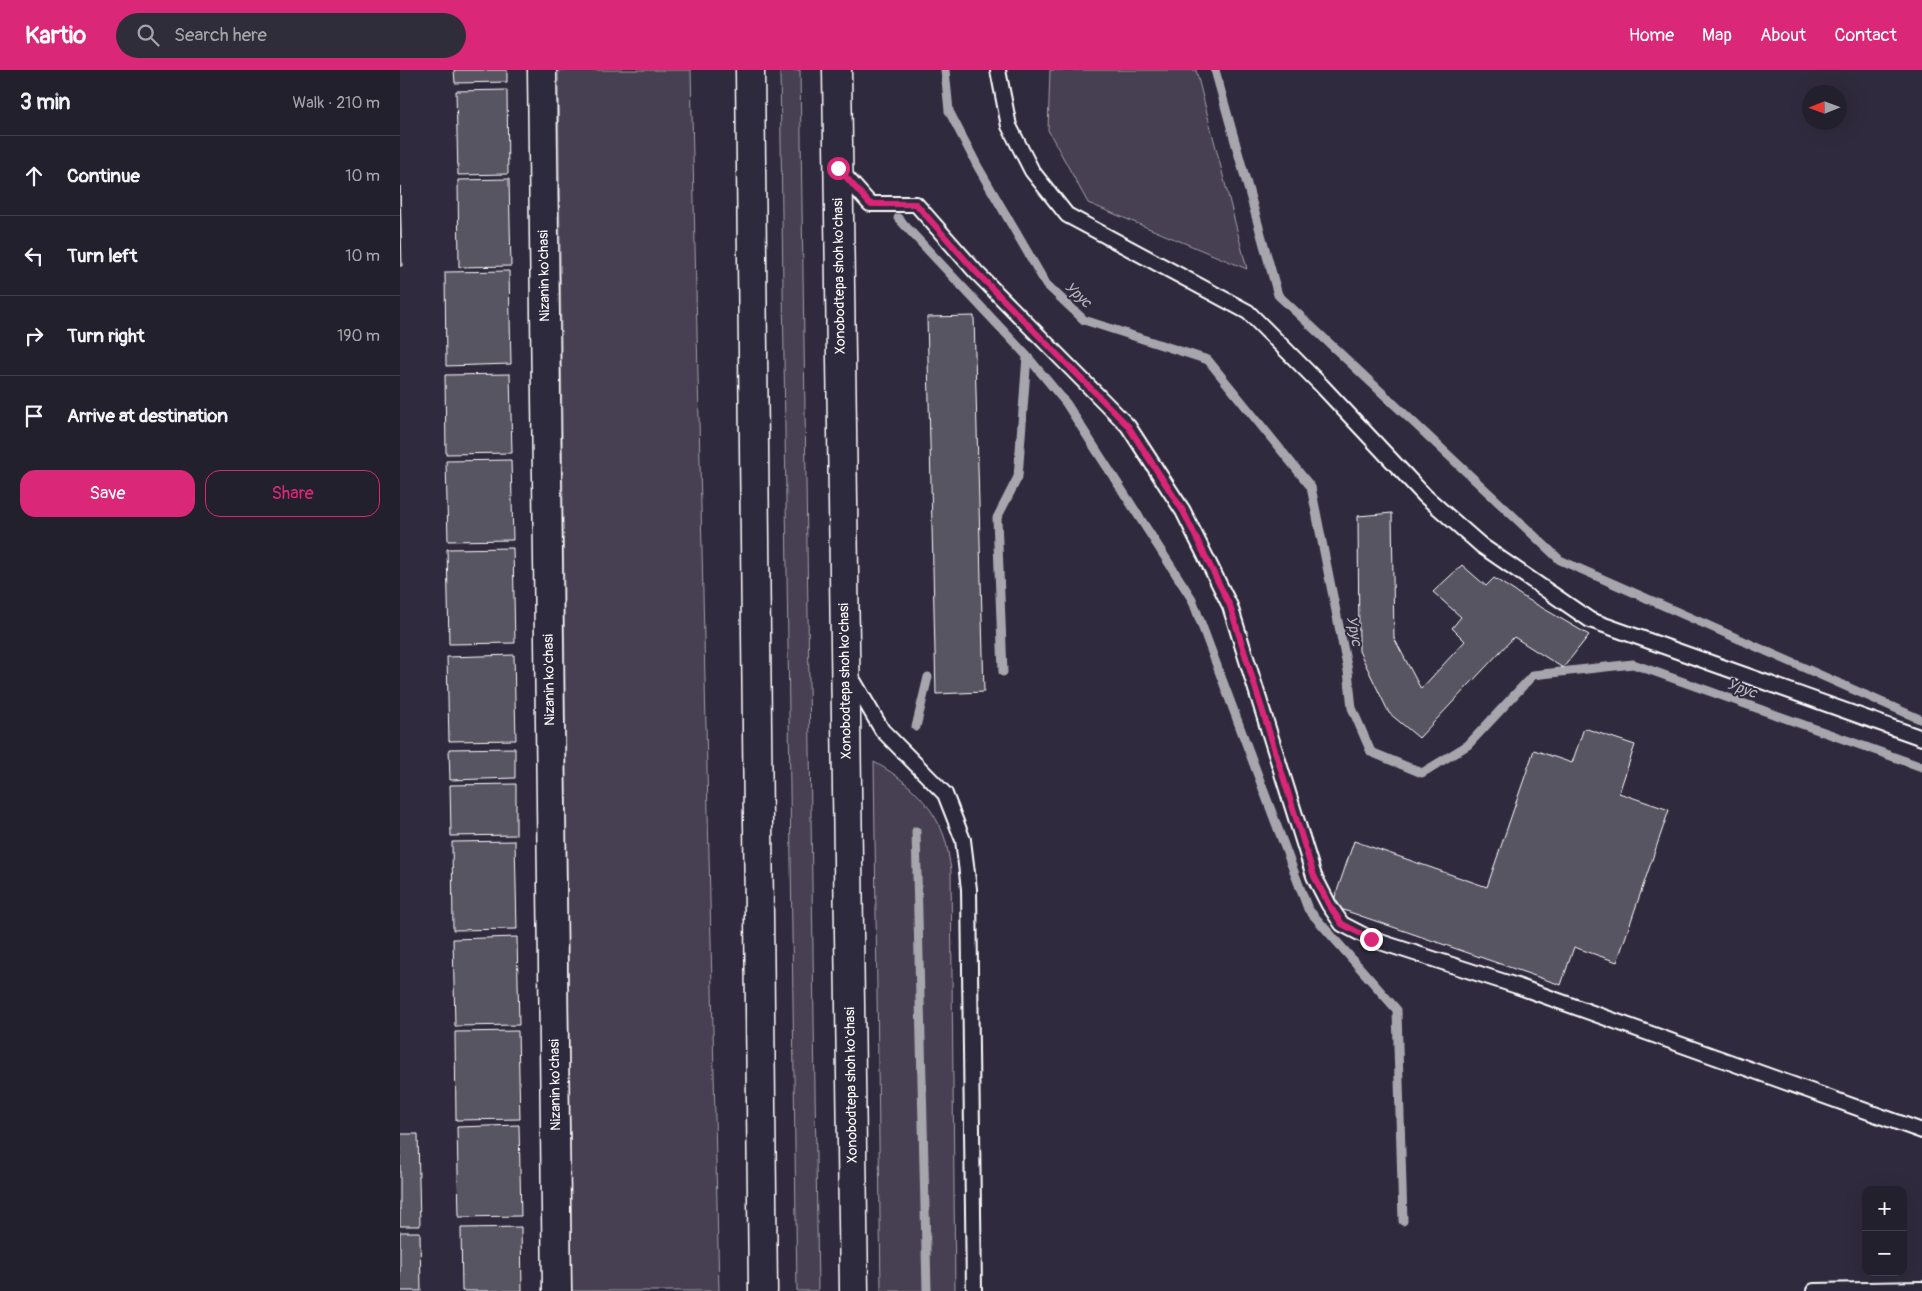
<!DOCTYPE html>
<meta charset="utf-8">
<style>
body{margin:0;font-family:Pangolin,sans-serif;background:#2f2d3a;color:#f1f3f6}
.controls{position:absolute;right:15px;bottom:15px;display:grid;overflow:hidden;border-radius:10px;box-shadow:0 5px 20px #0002}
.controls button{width:45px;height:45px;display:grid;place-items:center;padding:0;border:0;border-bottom:1px solid #403e4a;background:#23202e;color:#f1f3f6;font:25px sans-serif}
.compass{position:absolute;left:1402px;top:15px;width:45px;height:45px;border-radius:50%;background:#23202e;box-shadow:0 5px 20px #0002;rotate:269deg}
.stop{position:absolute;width:15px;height:15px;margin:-11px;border:4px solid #db2777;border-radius:50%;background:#fff}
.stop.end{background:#db2777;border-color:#fff;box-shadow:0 1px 5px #0008}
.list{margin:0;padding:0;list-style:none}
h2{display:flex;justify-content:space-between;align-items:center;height:65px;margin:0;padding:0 20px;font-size:21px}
h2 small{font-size:16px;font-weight:400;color:#a3a3aa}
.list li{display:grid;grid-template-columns:32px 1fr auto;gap:15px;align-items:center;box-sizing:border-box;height:80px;padding:0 20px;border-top:1px solid #403e4a}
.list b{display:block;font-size:19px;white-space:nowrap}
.list em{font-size:16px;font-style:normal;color:#a3a3aa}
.actions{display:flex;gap:10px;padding:15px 20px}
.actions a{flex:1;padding:11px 0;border:1px solid #db2777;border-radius:15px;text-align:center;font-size:18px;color:#db2777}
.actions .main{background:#db2777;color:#fff}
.icon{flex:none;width:28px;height:28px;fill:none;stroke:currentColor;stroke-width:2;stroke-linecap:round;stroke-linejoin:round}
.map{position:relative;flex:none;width:1522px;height:1221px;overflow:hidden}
header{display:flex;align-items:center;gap:30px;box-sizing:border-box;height:70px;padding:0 25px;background:#db2777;color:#fff}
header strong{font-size:24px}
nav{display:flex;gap:28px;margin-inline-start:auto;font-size:18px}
.search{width:350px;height:45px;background:#2f2d3a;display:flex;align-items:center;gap:12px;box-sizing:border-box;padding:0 18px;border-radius:28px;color:#a3a3aa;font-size:19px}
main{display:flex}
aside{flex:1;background:#23202e}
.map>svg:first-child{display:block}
.green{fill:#464152;stroke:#a2a0a8}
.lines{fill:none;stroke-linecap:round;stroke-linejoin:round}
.stream{stroke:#a7a6ad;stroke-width:9}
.building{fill:#595564;stroke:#fff}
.lane-casing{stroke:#fff;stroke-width:18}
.street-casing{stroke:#fff;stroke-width:31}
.highway-casing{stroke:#fff;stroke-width:31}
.lane{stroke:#2f2a3d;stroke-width:14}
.street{stroke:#2f2a3d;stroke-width:28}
.highway{stroke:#2f2a3d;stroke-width:28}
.route{stroke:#db2777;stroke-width:6}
.labels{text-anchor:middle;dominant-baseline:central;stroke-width:4;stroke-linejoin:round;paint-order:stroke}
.street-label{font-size:14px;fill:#fff;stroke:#2f2a3d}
.water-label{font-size:15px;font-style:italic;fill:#b6b4bb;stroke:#2f2a3d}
</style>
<header>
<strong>Kartio</strong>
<div class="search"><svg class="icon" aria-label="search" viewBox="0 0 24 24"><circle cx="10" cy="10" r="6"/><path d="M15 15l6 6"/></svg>Search here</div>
<nav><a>Home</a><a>Map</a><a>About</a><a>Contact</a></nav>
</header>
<main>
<aside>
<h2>3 min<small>Walk · 210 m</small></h2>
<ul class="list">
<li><svg class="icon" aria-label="ahead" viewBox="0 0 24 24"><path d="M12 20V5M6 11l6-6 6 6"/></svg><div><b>Continue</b></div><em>10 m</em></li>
<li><svg class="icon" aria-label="left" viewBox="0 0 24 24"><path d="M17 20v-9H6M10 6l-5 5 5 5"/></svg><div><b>Turn left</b></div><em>10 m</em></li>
<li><svg class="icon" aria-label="right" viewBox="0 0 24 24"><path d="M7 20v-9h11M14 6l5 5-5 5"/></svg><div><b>Turn right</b></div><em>190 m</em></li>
<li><svg class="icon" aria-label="arrive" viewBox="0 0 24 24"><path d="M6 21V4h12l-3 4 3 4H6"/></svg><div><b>Arrive at destination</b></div></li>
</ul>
<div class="actions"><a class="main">Save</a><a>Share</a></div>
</aside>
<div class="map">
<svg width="1522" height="1221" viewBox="0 0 1522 1221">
<rect width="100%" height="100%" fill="#2f2a3d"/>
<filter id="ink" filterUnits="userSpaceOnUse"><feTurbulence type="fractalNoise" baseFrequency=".02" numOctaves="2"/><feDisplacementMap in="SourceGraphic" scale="10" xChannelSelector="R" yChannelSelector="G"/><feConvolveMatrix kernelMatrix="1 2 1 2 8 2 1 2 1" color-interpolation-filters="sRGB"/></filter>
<g filter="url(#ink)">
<!-- green -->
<path class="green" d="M 158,0 L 291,0 L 319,1221 L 172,1221 Z
M 380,0 L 400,0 L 418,1221 L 397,1221 Z
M 650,0 L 796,0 L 847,199 L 688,133 L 648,60 Z
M 474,692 C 504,708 532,733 544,766 C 548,777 549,789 551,800 L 555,1221 L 481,1221 Z"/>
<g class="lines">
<!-- stream -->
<path class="stream" d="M 545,0 L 549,41 L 578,97 L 646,214 L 684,250 L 808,290 L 911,417 L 948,601 L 952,638 L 971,682 L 1022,703 L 1068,675 L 1133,605 L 1233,594 L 1522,697
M 815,0 L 878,225 L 1160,490 L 1522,650
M 498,148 L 627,286 L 666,333 L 792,529 L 908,839 L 997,940 L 1003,1151
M 603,602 L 597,448 L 618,407 L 627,286
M 516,657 L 528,607
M 516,761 L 527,1221"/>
</g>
<!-- building -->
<path class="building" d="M 54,0 L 107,0 L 107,12 L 55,13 Z
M 107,20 L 108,104 L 58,105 L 56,21 Z
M 109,109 L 111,196 L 59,197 L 58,110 Z
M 0,115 L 2,196 L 0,196 Z
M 109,201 L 111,294 L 46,296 L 45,202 Z
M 574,246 L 584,622 L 536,624 L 527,247 Z
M 110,304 L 112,383 L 46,384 L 45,305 Z
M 111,390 L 113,470 L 48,471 L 46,391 Z
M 992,443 L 994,568 L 1021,619 L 1065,571 L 1052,558 L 1061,547 L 1033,522 L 1062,495 L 1086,516 L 1094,508 L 1122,526 L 1189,565 L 1163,598 L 1114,567 L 1019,668 L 989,643 L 959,581 L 958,446 Z
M 113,478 L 115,573 L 49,574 L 47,479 Z
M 114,585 L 116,670 L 49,671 L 47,587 Z
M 1184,658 L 1235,675 L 1219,723 L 1269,740 L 1217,892 L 1174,877 L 1161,915 L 932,836 L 954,771 L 1087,817 L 1134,680 L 1172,693 Z
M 115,678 L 115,708 L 50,710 L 49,679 Z
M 116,714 L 116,765 L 51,766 L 50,715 Z
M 115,771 L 117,859 L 53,860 L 52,772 Z
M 117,867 L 119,955 L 55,956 L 53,869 Z
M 118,961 L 120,1049 L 56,1050 L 55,962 Z
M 119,1055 L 121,1146 L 59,1147 L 57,1057 Z
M 0,1064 L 18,1064 L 20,1156 L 0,1156 Z
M 121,1157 L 122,1221 L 62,1221 L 61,1158 Z
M 0,1162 L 20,1162 L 21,1221 L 0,1221 Z"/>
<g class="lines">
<!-- lane casing -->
<g class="lane-casing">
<path id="lane" d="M 598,0 L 609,56 L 632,101 L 667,145 L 848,242 L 921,315 L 1025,426 L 1082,476 L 1190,550 L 1522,668
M 440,100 L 470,134 L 516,134 L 576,202 L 728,356 L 783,441 L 830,536 L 914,806 L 929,835 L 942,854 L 971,869 L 1117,916 L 1522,1061
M 450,605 L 482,660 L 545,724 L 563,770 L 569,819 L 574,1221
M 1414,1221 L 1522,1219"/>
</g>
<!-- street casing -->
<g class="street-casing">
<path id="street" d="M 142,0 L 157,1221"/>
</g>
<!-- highway casing -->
<g class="highway-casing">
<path id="highway" d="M 350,0 L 363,1221
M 437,0 L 454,1221"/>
</g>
<!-- lane -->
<use href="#lane" class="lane"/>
<!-- street -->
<use href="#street" class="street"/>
<!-- highway -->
<use href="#highway" class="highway"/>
</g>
</g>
<g class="lines" filter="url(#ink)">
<!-- route -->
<path class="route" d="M 438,98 L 470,134 L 516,134 L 576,202 L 728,356 L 783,441 L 830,536 L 914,806 L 929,835 L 942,854 L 971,869"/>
</g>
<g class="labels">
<!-- street labels -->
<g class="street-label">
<text transform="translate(144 206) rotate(-91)">Nizanin ko'chasi</text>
<text transform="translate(439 206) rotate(-91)">Xonobodtepa shoh ko'chasi</text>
<text transform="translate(149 610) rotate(-91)">Nizanin ko'chasi</text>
<text transform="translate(445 611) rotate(-91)">Xonobodtepa shoh ko'chasi</text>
<text transform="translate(155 1015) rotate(-91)">Nizanin ko'chasi</text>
<text transform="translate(451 1015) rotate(-91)">Xonobodtepa shoh ko'chasi</text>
</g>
<!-- water labels -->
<g class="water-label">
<text transform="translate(678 225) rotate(43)">Урус</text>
<text transform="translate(954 561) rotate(79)">Урус</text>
<text transform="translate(1342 619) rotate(20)">Урус</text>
</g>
</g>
</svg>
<div class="controls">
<button>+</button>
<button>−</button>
</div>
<svg class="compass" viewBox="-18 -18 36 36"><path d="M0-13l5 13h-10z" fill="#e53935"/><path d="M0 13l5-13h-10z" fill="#a3a3aa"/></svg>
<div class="stop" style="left:438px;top:98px"></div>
<div class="stop end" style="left:971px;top:869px"></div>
</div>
</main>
